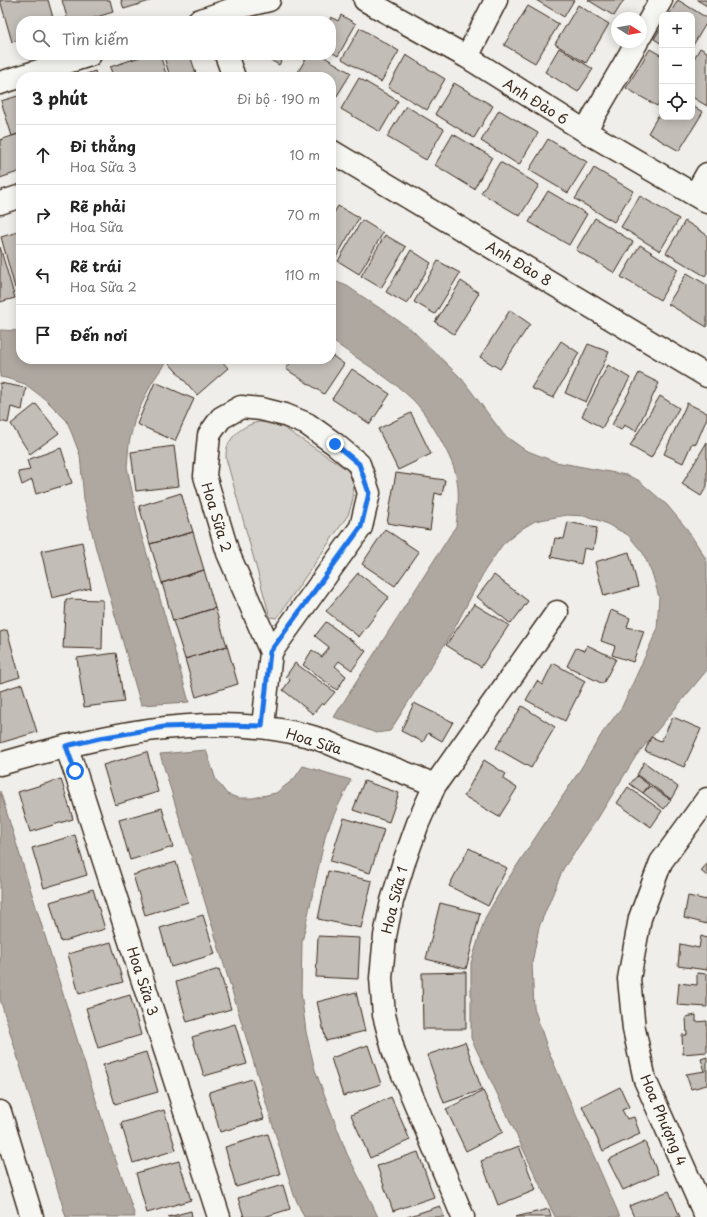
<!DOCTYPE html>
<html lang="vi">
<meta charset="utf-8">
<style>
body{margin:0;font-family:"Playpen Sans",sans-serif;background:#f2f2f2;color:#222}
.controls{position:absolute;right:12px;top:12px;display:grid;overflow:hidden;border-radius:8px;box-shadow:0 2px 10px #0003}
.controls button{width:36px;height:36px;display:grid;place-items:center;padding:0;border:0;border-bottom:1px solid #e0e0e0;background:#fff;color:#222;font:20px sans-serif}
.compass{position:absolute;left:611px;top:12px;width:36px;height:36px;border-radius:50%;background:#fff;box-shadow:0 2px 10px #0003;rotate:101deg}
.stop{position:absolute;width:12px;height:12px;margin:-9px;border:3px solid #1a73e8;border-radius:50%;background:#fff}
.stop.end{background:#1a73e8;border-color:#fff;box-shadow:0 1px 4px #0008}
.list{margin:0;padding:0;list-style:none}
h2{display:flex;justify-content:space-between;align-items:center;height:52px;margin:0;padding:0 16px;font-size:17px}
h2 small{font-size:13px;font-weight:400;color:#767676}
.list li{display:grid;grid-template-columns:26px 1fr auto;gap:12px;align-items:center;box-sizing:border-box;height:60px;padding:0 16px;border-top:1px solid #e0e0e0}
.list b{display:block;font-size:15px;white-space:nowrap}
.list p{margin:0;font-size:13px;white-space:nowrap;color:#767676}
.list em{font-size:13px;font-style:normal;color:#767676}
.icon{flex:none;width:22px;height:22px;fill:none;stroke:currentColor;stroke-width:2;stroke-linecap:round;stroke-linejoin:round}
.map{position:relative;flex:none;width:707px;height:1217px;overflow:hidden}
.search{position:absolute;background:#fff;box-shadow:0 2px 10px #0003;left:16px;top:16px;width:320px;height:44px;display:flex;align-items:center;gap:10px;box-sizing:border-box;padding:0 14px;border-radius:16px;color:#767676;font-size:15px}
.panel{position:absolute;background:#fff;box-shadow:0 2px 10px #0003;left:16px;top:72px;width:320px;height:292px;border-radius:16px}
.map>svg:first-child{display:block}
.green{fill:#d4d1cc;stroke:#887e75}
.water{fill:#afa8a1;stroke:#81766d}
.building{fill:#c2bdb7;stroke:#3b2a1e}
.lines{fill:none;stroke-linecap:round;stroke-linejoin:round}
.minor-casing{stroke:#3b2a1e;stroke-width:25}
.minor{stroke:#f6f6f2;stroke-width:22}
.route{stroke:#1a73e8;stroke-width:5}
.labels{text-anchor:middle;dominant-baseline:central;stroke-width:4;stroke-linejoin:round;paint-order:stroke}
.street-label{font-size:14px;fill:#3b2a1e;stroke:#f6f6f2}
</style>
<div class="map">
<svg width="707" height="1217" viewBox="0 0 707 1217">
<rect width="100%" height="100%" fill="#efeeea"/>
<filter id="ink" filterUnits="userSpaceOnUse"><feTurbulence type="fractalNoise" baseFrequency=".025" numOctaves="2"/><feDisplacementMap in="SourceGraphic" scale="8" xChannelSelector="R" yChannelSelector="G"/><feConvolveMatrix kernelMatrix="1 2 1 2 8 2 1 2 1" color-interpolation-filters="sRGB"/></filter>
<g filter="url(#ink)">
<!-- green -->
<path class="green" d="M 259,422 L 270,422 L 284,428 L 345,468 C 348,471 351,475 352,479 C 356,491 352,504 348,515 L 277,618 L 270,617 L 226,458 C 226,455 226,451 227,448 C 231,434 246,424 259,422 Z"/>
<!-- water -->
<path class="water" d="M 331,280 L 347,286 L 412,330 L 462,379 L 504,435 L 525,450 L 556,462 L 626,475 L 638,480 L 667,505 L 687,529 L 701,551 L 707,561 L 707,670 L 636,756 L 598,818 L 563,869 L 539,927 L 532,963 L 534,1008 L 548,1050 L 620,1217 L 555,1217 L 471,1038 L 471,963 L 485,918 L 504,885 L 580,770 L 603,732 L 622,707 L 657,630 L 659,597 L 653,576 L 643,553 L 628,535 L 605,523 L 587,516 L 567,515 L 535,521 L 523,528 L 503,544 L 485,570 L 453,631 L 390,731 L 376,733 L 334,717 L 456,526 C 458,509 460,492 456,475 C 452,456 426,412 412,399 C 389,377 360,361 334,342 L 331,341 Z
M 0,330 L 21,331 L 21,359 L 168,359 L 151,384 L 135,418 L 129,443 L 127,467 L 141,534 L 157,588 L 189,702 L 141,705 L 96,549 L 84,499 L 80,455 L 67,421 L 46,400 L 25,384 L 6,378 L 0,377 Z
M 206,750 L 216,780 L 227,794 L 238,798 L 253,798 L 276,793 L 294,779 L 303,766 L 351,780 L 338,806 L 326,833 L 302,942 L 301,992 L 306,1032 L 315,1070 L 347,1154 L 364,1187 L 378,1217 L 304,1217 L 294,1195 L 160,754 Z
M 0,791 L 109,1142 L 125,1185 L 135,1217 L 66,1217 L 0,999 Z"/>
<!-- building -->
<path class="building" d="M 0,0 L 48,0 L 54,21 L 21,21 L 21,39 L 12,42 Z
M 62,0 L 110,0 L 113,12 L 84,21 L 68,21 Z
M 121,0 L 153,0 L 124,9 Z
M 536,0 L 574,0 L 564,17 Z
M 588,0 L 624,0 L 614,16 Z
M 678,0 L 707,18 L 707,22 L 692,47 L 692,15 L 669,15 Z
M 697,0 L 707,0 L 707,6 Z
M 578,5 L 609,24 L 586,63 L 555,44 Z
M 528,6 L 559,24 L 535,63 L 504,45 Z
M 341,15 L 356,24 L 338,56 L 331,52 L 331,21 L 329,21 L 331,17 L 338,21 Z
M 662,26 L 662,44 L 654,39 Z
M 360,28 L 399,51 L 381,82 L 342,59 Z
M 559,48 L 593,69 L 578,92 L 545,72 Z
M 700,48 L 707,52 L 707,106 L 692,97 L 692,62 Z
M 650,49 L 662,56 L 662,98 L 657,106 L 626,88 Z
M 146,55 L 160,55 L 167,77 L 113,77 L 110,67 Z
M 170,55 L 190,55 L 197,77 L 170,77 L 164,57 Z
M 262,55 L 284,55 L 279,65 Z
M 308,55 L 321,55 L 351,73 L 332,104 L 331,103 L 331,77 L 295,77 Z
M 406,55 L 445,79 L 427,110 L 388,87 Z
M 95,71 L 97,77 L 77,77 Z
M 359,78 L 398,101 L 380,132 L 341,109 Z
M 454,83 L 493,106 L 474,138 L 435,114 Z
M 21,95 L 21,133 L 12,136 L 1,101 Z
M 406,106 L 444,129 L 426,160 L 387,137 Z
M 692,106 L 703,112 L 679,151 L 648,133 L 662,109 L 662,117 L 692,117 Z
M 499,110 L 538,133 L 519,165 L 481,141 Z
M 21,133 L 21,171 L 0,178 L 0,140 Z
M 453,134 L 492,157 L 474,189 L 435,165 Z
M 548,139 L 587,162 L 568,193 L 529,170 Z
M 500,162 L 539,185 L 520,216 L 481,193 Z
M 594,168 L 633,191 L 614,222 L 575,199 Z
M 548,191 L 587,214 L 569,245 L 529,222 Z
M 640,196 L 679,219 L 660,251 L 621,227 Z
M 338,206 L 359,218 L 335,259 L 331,257 L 331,218 Z
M 595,218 L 633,242 L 615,273 L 576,250 Z
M 362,220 L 383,233 L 359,274 L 338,261 Z
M 685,221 L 707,235 L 707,273 L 705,276 L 666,253 Z
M 21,231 L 21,287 L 15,288 L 1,237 Z
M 385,235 L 406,247 L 381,288 L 361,276 Z
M 640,245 L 678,269 L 660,300 L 621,277 Z
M 0,247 L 15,298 L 0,302 Z
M 411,250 L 431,263 L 407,304 L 386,292 Z
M 438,261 L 460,273 L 435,314 L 414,302 Z
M 687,273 L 707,285 L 707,327 L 668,304 Z
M 461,281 L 479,293 L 454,334 L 435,322 Z
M 510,310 L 530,324 L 500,369 L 480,357 Z
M 561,341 L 579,353 L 553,398 L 531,388 Z
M 588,344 L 609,352 L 586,402 L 565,393 Z
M 331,355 L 344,364 L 324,394 L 286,369 L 293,359 L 331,359 Z
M 173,359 L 220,359 L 228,368 L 197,395 L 169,363 Z
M 608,365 L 630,378 L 602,428 L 582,416 Z
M 352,369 L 390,394 L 370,424 L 332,399 Z
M 639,373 L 659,383 L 636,431 L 624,425 L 621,430 L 612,425 Z
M 155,382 L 194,399 L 175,441 L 137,424 Z
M 0,383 L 26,388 L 22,410 L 11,407 L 8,423 L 0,421 Z
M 660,396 L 679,408 L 651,458 L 630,446 Z
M 687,403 L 707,413 L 707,418 L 696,444 L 692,443 L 683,463 L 664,454 Z
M 36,404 L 59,433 L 30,454 L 11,424 Z
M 411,413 L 431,454 L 398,470 L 378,429 Z
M 707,442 L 707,486 L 701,496 L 682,484 Z
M 174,446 L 179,486 L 136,491 L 131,452 Z
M 61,448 L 72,483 L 36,494 L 32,480 L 22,485 L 18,472 L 30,470 L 27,460 Z
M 396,473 L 445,480 L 442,495 L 435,493 L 430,530 L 387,523 Z
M 181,493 L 193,532 L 150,544 L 139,506 Z
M 568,522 L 597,528 L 593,550 L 584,548 L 581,564 L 551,557 L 555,538 L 564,539 Z
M 385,529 L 419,552 L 395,586 L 362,564 Z
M 193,532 L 204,570 L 162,583 L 150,544 Z
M 82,542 L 91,588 L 52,598 L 41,551 Z
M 629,552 L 638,587 L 604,596 L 595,562 Z
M 204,570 L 215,608 L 173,621 L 162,583 Z
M 358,573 L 389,597 L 359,637 L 326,611 Z
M 494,575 L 528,601 L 511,624 L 477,597 Z
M 66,599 L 103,600 L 102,649 L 63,648 Z
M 474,604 L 509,625 L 481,667 L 446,645 Z
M 215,608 L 227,646 L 185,659 L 173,621 Z
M 611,610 L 630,618 L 627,627 L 644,631 L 633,662 L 612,655 L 615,646 L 601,641 Z
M 326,622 L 366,651 L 352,670 L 339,661 L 335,666 L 346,676 L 337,690 L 303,665 L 312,650 L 322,657 L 329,647 L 315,636 Z
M 7,630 L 20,677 L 0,683 L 0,632 Z
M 587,645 L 616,659 L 603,684 L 567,666 L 576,648 L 585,651 Z
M 227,646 L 238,684 L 196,697 L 185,659 Z
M 116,653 L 124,702 L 84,707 L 77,658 Z
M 295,663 L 335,692 L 324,705 L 322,703 L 313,714 L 283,690 L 290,680 L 286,676 Z
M 553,663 L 585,681 L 565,721 L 526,700 L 537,681 L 542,685 Z
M 22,684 L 37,732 L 0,743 L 0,691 Z
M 414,703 L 453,722 L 442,741 L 428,733 L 423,742 L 401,731 Z
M 522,706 L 555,727 L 531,768 L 496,748 Z
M 673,717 L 701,729 L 684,767 L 645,751 L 651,737 L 661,741 Z
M 147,752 L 158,792 L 115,805 L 103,765 Z
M 484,760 L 506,774 L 503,779 L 517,788 L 499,817 L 464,796 Z
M 644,762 L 678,787 L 671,799 L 637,775 Z
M 637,776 L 649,785 L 643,793 L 630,784 Z
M 61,779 L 73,819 L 30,832 L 18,792 Z
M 364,781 L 399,793 L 389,822 L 353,810 Z
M 650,786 L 671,800 L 664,809 L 643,793 Z
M 628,787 L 662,811 L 651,827 L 617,803 Z
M 162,808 L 173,847 L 130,860 L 119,820 Z
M 344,818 L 384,830 L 370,873 L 330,861 Z
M 75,835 L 87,875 L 44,888 L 32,848 Z
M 469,848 L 507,868 L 488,906 L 449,886 Z
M 176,862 L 188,902 L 145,915 L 133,875 Z
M 707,863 L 707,876 L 701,871 Z
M 328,871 L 372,881 L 361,928 L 318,919 Z
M 93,889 L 105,929 L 61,942 L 50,902 Z
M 688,896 L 707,900 L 707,898 L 707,924 L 684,918 Z
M 440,903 L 480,913 L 466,969 L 426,959 Z
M 203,915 L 215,954 L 171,967 L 160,928 Z
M 318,936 L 360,938 L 358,979 L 316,977 Z
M 701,936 L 707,938 L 707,970 L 678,966 L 680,944 L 699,948 Z
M 111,942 L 123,982 L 79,994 L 68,954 Z
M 219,969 L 231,1009 L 187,1022 L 176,982 Z
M 466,972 L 466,1029 L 423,1029 L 422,973 Z
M 697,973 L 707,974 L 707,1007 L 677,1005 L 679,983 L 697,985 Z
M 356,992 L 365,1031 L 326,1041 L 317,1002 Z
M 130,995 L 141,1035 L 98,1048 L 86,1008 Z
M 696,1015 L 696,1022 L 707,1021 L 707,1052 L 683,1054 L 682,1035 L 687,1035 L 686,1017 Z
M 235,1024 L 247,1064 L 204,1076 L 192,1037 Z
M 465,1042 L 482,1090 L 444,1103 L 427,1055 Z
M 368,1045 L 381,1084 L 343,1096 L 331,1058 Z
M 146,1052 L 158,1092 L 115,1104 L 103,1065 Z
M 707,1057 L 707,1085 L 691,1089 L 686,1074 L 705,1071 L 701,1059 Z
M 252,1079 L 264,1119 L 220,1132 L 209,1092 Z
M 620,1087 L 629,1107 L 622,1110 L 627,1119 L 634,1117 L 640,1134 L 603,1151 L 582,1106 Z
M 483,1091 L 503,1132 L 466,1151 L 446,1109 Z
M 391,1097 L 410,1140 L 370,1158 L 351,1115 Z
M 164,1110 L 176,1150 L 133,1163 L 121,1123 Z
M 268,1134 L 280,1174 L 236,1187 L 225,1147 Z
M 645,1142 L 658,1174 L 623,1190 L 608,1160 Z
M 519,1146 L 536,1190 L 498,1205 L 481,1161 Z
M 418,1152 L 434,1197 L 393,1211 L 377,1166 Z
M 179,1161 L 191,1200 L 147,1213 L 136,1173 Z
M 283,1185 L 290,1209 L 264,1217 L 244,1217 L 238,1198 Z
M 669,1191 L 680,1217 L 634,1217 L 629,1206 Z
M 440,1206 L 444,1217 L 407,1217 Z
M 549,1209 L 551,1217 L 515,1217 Z
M 191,1211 L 192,1217 L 168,1217 Z"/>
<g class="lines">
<!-- minor casing -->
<g class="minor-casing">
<path id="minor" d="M 365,0 L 467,57 L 585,131 L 707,202
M 198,21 L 236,8 L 269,0
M 641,35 L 661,0
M 226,55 L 234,77
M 467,57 L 496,0
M 0,83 L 90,55
M 585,131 L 637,42
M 331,151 L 707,376
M 695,195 L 707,174
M 0,203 L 21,196
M 263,726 L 271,652 L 228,553 L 205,476 L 209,435 L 221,418 L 241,407 L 261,409 L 285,415 L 307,424 L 335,444 L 359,464 L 369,493 L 361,527 L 271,652
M 66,746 L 75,771 L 219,1217
M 0,764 C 98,736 203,710 305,735 C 319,738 334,745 347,751 C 377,762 406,773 435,785
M 0,1112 L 32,1217
M 463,1217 L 394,1053 L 384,1015 L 381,978 L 385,936 L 392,901 L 404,862 L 418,823 L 435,785 L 557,612
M 706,1217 L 645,1080 L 634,1029 L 629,979 L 640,918 L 661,862 L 707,799"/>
</g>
<!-- minor -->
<use href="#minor" class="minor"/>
</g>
</g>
<g class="lines" filter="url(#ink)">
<!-- route -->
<path class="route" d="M 75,771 L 66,746 L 100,738 L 164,727 L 226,725 L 262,726 L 270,652 L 361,527 L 369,493 L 359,464 L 335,444"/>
</g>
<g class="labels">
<!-- street labels -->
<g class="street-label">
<text transform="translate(536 101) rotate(32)">Anh Đào 6</text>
<text transform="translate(519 263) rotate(31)">Anh Đào 8</text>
<text transform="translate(217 517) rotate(73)">Hoa Sữa 2</text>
<text transform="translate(314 741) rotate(17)">Hoa Sữa</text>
<text transform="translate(394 900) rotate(-76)">Hoa Sữa 1</text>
<text transform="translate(143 981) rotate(72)">Hoa Sữa 3</text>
<text transform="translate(664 1120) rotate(67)">Hoa Phượng 4</text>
</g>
</g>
</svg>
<div class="controls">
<button>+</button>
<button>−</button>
<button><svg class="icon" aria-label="locate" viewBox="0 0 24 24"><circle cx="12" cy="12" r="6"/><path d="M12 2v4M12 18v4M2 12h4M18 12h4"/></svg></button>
</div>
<svg class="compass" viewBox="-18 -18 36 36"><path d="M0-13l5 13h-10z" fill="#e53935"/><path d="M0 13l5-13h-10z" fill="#767676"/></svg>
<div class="stop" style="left:75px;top:771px"></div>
<div class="stop end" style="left:335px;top:444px"></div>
<div class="search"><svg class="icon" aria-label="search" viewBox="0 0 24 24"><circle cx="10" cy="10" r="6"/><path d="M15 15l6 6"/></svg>Tìm kiếm</div>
<section class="panel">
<h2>3 phút<small>Đi bộ · 190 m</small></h2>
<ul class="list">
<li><svg class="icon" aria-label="ahead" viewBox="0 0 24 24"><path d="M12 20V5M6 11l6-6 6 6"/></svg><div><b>Đi thẳng</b><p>Hoa Sữa 3</p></div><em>10 m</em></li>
<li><svg class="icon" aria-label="right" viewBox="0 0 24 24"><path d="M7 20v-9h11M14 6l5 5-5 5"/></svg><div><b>Rẽ phải</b><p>Hoa Sữa</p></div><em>70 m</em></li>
<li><svg class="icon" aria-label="left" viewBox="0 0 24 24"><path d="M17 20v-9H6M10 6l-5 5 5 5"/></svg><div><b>Rẽ trái</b><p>Hoa Sữa 2</p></div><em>110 m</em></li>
<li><svg class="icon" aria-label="arrive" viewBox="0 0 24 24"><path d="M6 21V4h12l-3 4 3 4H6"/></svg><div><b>Đến nơi</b></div></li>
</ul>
</section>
</div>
